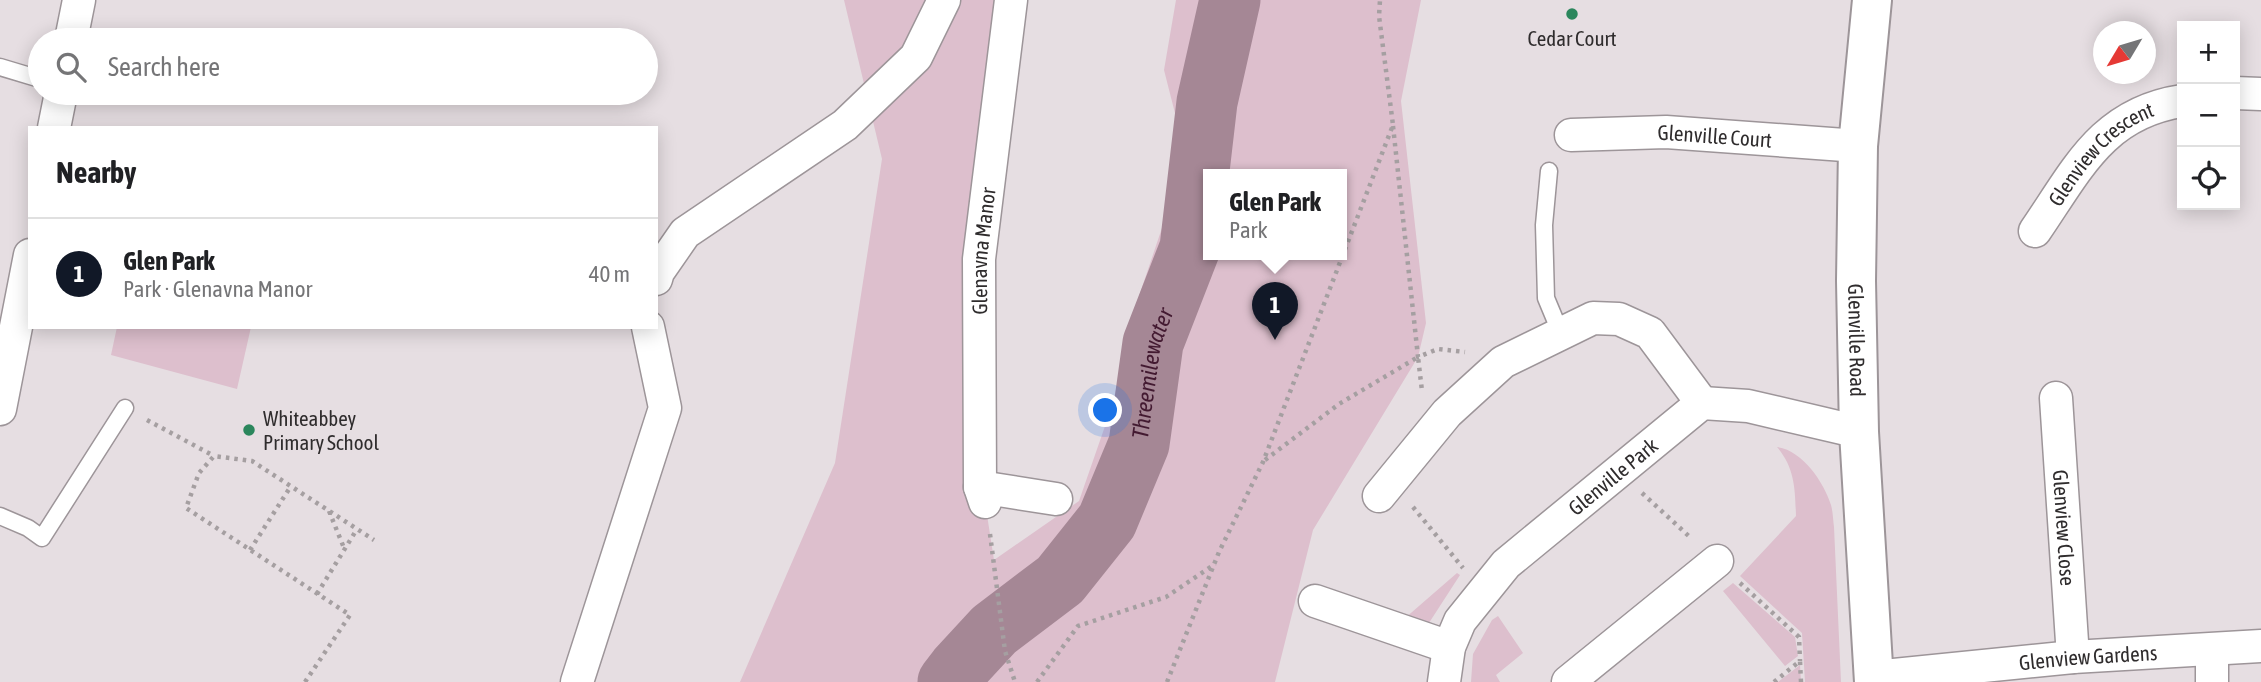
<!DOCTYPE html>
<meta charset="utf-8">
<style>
body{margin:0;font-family:"Asap Condensed",sans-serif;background:#f2f2f2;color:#202124}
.controls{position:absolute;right:21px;top:21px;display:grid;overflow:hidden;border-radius:0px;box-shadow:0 4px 18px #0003}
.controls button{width:63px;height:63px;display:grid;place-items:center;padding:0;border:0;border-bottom:2px solid #e0e0e0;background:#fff;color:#202124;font:35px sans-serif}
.compass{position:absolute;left:2093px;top:21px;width:63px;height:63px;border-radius:50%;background:#fff;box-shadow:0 4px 18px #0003;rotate:232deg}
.you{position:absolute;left:1106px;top:411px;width:24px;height:24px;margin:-18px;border:5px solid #fff;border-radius:50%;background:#1a73e8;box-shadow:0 0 0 10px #1a73e833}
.badge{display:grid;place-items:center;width:46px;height:46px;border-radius:50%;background:#111827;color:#fff;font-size:23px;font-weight:700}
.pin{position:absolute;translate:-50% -58px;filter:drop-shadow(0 2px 4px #0008)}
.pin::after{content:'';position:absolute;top:37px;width:24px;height:21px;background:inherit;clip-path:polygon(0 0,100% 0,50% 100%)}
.popup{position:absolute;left:1203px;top:169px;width:144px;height:91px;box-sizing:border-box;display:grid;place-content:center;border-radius:0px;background:#fff;filter:drop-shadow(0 2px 5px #0005);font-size:23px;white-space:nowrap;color:#757577}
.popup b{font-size:26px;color:#202124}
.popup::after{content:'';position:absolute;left:50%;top:100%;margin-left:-14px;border:14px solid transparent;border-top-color:#fff}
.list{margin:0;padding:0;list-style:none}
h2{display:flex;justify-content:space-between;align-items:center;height:91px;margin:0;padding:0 28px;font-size:30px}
h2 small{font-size:23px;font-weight:400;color:#757577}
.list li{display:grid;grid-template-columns:46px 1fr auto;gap:21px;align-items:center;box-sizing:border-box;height:112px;padding:0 28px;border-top:2px solid #e0e0e0}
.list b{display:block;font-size:26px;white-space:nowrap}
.list p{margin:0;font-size:23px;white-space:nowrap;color:#757577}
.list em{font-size:23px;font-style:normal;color:#757577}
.icon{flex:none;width:38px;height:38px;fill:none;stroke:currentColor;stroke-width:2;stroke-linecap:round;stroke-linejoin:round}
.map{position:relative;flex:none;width:2261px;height:682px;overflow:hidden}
.search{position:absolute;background:#fff;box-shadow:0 4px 18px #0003;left:28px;top:28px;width:630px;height:77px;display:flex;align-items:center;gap:18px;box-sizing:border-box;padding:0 24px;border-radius:38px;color:#757577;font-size:26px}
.panel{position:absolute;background:#fff;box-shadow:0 4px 18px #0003;left:28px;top:126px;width:630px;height:203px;border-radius:0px}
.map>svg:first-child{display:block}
.green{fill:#ddbfcd;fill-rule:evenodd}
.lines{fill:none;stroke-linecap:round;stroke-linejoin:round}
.river{stroke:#a58795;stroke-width:61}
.service-casing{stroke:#9d9599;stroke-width:19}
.minor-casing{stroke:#9d9599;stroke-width:35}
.tertiary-casing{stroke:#9d9599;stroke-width:42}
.path{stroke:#a59fa1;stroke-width:4.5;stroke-dasharray:3.5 5;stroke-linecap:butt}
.service{stroke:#fff;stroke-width:16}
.minor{stroke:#fff;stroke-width:32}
.tertiary{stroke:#fff;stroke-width:38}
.poi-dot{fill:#2b865c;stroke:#e6dee2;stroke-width:2.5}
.labels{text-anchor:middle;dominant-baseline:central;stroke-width:5;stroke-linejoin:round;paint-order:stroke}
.poi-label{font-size:21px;fill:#2f2c2d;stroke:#e6dee2}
.street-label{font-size:21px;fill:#2f2c2d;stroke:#e6dee2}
.water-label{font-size:23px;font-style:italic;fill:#431a31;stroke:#e6dee2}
</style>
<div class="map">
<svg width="2261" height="682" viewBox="0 0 2261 682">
<rect width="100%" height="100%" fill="#e6dee2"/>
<!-- green -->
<path class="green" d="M 844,0 L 1011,0 L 979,259 L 985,502 L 994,560 L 1079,501 L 1112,406 L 1136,305 L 1164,222 L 1179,129 L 1164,70 L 1176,0 L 1421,0 L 1401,101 L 1426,323 L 1418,357 L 1313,530 L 1275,682 L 740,682 L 835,463 L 882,159 ZM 1208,174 L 1342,174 L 1342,254 L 1208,254 Z
M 117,327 L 251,327 L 237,389 L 111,355 Z
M 1777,447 C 1802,450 1824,482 1831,505 C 1833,512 1833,520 1834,527 L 1841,682 L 1805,682 L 1802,633 L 1740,576 L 1796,516 C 1795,489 1795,468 1777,447 Z
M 1457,573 L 1460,575 L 1427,626 L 1404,619 Z
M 1733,583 L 1795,637 L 1798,656 L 1785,666 L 1723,591 Z
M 1498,616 L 1523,653 L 1496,675 L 1500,682 L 1471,682 L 1473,654 L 1492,620 Z
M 1800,665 L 1801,682 L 1778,682 Z"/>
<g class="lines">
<!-- river -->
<path class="river" id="s1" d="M 948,682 L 958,669 L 994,630 L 1060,580 L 1107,521 L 1139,444 L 1153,343 L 1190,248 L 1207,102 L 1230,0"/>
<!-- service casing -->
<g class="service-casing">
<path id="service" d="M 0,67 L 40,79
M 1549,171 L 1544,225 L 1546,298 L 1561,334
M 0,516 L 28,528 L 42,538 L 125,408"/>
</g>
<!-- minor casing -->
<g class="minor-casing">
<g id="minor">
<path d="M 71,40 L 79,0"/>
<path d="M 2235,93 L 2261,94"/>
<path d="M 54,128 L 61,93"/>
<path id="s2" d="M 1571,135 L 1666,132 L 1858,146"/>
<path id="s3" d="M 2035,231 C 2077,170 2102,113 2182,101"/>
<path d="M 656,279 L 658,272 L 685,233 L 845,125 L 916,57 L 944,0"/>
<path id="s4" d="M 2056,398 L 2073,657"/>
<path d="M 0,409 L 30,255"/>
<path d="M 980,487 L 1056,499"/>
<path d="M 1379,496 L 1447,413 L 1503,362 L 1593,318 L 1619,319 L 1650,333 L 1702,403"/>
<path id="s5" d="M 985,502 L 980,487 L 979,259 L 1011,0"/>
<path d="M 1315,601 L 1449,647"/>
<path d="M 2212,650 L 2212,682"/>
<path id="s6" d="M 1874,677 L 2073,657 L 2261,646"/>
<path d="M 577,682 L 665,408 L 648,327"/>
<path id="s7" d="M 1444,682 L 1449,647 L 1460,621 L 1506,564 L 1702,403 L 1748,406 L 1859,432"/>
<path d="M 1568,682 L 1717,561"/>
</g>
</g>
<!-- tertiary casing -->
<g class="tertiary-casing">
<g id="tertiary">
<path id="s8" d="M 1872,0 L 1858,146 L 1856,281 L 1859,432 L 1874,682"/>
</g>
</g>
<!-- path -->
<path class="path" d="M 1393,126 L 1418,357 L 1438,349 L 1465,352
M 147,420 L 214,456
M 1265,460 L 1339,404 L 1418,357 L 1422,391
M 1642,493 L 1692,539
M 1413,507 L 1463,568
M 329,511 L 344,548
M 990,534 L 1005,651 L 1015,682
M 250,550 L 291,486
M 1740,583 L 1799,637 L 1800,661
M 317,594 L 357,529
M 305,682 L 350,615 L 186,508 L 199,473 L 214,456 L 252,461 L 374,540
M 1037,682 L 1078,626 L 1166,597 L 1215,564
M 1167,682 L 1219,552 L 1263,462 L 1393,125 L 1379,16 L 1380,0
M 1774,682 L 1800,661 L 1801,682"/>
<!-- service -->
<use href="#service" class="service"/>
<!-- minor -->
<use href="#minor" class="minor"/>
<!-- tertiary -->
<use href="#tertiary" class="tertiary"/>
</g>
<!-- markers -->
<g class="poi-dot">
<circle cx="1572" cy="14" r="7"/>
<circle cx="249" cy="430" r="7"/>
</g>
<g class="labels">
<!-- poi labels -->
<g class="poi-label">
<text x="1572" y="38">Cedar Court</text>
<text x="263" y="418" text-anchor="start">Whiteabbey<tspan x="263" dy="24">Primary School</tspan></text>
</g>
<!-- street labels -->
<g class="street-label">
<text stroke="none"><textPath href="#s2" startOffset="144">Glenville Court</textPath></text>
<text stroke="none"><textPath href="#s3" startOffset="103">Glenview Crescent</textPath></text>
<text stroke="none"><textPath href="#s5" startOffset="252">Glenavna Manor</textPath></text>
<text stroke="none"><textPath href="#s8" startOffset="341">Glenville Road</textPath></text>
<text stroke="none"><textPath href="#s7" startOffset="275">Glenville Park</textPath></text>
<text stroke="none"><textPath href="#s4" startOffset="130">Glenview Close</textPath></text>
<text stroke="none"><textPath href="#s6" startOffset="215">Glenview Gardens</textPath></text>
</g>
<!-- water labels -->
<g class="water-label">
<text stroke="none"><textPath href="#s1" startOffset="383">Threemilewater</textPath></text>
</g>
</g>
</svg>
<div class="controls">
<button>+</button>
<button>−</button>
<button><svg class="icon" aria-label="locate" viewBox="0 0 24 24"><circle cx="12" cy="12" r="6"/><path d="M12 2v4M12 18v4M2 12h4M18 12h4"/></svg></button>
</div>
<svg class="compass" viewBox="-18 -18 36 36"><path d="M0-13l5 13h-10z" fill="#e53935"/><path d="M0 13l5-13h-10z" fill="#757577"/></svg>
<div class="you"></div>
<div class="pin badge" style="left:1275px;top:340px">1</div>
<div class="popup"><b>Glen Park</b>Park</div>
<div class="search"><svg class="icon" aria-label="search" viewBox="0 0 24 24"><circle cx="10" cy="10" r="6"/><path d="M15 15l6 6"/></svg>Search here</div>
<section class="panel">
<h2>Nearby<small></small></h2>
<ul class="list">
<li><span class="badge">1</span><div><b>Glen Park</b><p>Park · Glenavna Manor</p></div><em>40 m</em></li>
</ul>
</section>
</div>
